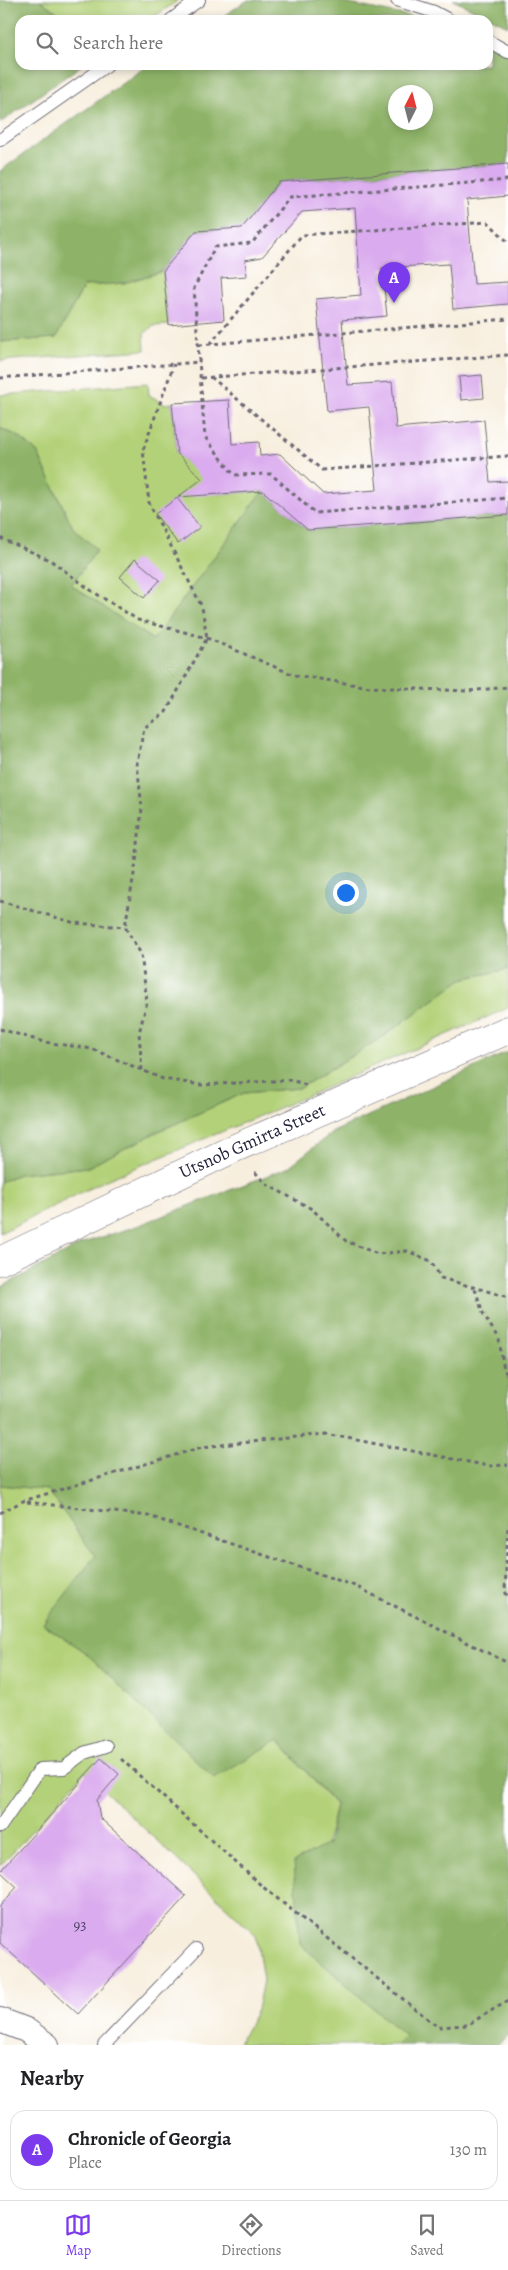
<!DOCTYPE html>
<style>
body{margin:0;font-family:Alegreya,serif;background:#f6f6f6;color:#202124}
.compass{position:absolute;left:388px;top:85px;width:45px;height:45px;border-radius:50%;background:#fff;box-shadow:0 2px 8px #0003;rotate:6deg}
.you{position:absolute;left:345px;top:892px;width:18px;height:18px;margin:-12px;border:4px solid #fff;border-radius:50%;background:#1a73e8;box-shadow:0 0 0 8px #1a73e833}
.badge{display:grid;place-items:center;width:32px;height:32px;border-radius:50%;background:#7c3aed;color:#fff;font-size:16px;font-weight:700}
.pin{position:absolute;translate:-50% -41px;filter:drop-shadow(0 1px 2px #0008)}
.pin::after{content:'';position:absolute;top:26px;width:18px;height:15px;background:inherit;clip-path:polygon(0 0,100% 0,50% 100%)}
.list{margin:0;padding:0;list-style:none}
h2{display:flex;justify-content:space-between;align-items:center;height:65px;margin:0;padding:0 20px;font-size:21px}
h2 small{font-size:16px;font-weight:400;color:#757577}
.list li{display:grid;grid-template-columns:32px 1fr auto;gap:15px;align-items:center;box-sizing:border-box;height:80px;margin:0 10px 10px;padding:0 10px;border:1px solid #e0e0e0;border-radius:15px}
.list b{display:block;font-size:19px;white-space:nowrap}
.list p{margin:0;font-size:16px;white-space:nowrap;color:#757577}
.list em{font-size:16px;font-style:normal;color:#757577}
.icon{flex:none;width:28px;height:28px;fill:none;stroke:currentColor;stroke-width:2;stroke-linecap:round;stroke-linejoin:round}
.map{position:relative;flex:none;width:508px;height:2045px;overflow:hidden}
.search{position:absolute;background:#fff;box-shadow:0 2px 8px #0003;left:15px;right:15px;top:15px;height:55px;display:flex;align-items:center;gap:12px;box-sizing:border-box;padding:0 18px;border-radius:15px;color:#757577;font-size:19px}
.sheet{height:155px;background:#fff}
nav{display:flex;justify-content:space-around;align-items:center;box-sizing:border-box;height:70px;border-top:1px solid #e0e0e0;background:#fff;font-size:14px;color:#757577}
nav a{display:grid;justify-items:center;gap:2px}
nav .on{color:#7c3aed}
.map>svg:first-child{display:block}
.green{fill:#b3d178;stroke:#6a7a5a}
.forest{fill:#8eb368;stroke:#586a52;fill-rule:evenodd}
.building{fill:#daabee}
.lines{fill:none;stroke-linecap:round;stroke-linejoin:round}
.service-casing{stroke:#6d6974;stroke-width:14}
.minor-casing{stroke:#6d6974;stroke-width:26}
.secondary-casing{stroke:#6d6974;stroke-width:29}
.path{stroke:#6d6974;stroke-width:3;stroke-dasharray:4 4;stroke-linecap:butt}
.service{stroke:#fff;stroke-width:12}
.minor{stroke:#fff;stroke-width:24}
.secondary{stroke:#fff;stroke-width:28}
.labels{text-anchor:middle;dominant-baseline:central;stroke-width:5;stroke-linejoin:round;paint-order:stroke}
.number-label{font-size:15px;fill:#504468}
.street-label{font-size:18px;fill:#22223b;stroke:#fff}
</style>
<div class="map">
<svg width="508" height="2045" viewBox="0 0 508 2045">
<rect width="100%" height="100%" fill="#fff"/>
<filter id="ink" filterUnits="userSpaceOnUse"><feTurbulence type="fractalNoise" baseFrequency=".02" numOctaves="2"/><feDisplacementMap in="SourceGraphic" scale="10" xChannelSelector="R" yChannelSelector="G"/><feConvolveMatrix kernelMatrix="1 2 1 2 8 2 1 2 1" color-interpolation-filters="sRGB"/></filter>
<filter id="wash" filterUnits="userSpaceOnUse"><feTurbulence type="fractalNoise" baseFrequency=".0096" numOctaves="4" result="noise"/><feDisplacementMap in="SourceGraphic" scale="20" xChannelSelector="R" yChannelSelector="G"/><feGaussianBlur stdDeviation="1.12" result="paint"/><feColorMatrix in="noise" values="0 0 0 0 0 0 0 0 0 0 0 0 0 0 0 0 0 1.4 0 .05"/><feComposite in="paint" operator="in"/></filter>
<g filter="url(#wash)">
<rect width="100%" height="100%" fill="#f7eedd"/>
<!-- green -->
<path class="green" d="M 40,0 L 179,0 L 149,20 L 68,20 Z
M 163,271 L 169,325 L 153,326 L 144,334 L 145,350 L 0,361 L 0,342 L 56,338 L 84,286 L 124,283 Z
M 148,383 L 149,395 L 165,404 L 172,403 L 177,453 L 218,494 L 263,491 L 153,640 L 71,585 L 97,550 L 73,528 L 37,452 L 18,436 L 0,428 L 0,395 Z
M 508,969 L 508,1008 L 305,1097 L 106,1180 L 0,1233 L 0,1182 L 19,1174 L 88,1167 L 159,1131 L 244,1093 L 300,1088 L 384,1036 L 462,979 Z
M 0,1485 L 48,1490 L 95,1556 L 43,1624 L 86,1653 L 278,1740 L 336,1806 L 300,1944 L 406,2036 L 397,2045 L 238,2045 L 257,2010 L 263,1980 L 256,1935 L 85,1772 L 0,1866 Z"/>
<!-- forest -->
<path class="forest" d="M 0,0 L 40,0 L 68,20 L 20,20 L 20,65 L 82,65 L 0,123 Z
M 248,0 L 330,0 L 428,20 L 217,20 Z
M 453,0 L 508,0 L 508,26 Z
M 488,42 L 508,53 L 508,164 L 279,182 L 242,228 L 196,231 L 163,271 L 124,283 L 84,286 L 56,338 L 0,342 L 0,171 L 148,65 L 488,65 ZM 396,92 L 426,92 L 426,122 L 396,122 Z
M 0,428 L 18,436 L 37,452 L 73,528 L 97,550 L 71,585 L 153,640 L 263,491 L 308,530 L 508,515 L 508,969 L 462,979 L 384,1036 L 300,1088 L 244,1093 L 159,1131 L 88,1167 L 19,1174 L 0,1182 Z
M 508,1052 L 508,2035 L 497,2045 L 397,2045 L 405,2036 L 300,1944 L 294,1862 L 328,1844 L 336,1805 L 278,1740 L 214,1778 L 86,1653 L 43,1624 L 95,1556 L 48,1490 L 0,1485 L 0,1288 L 83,1243 L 134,1227 L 287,1168 L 333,1132 Z"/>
<g id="blocks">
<!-- building -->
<path class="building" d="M 508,164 L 508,196 L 467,200 L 474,284 L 508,282 L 508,304 L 453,309 L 449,264 L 382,268 L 387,316 L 342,320 L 348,385 L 392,382 L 396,428 L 484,420 L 490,482 L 508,481 L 508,515 L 308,530 L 263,491 L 178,497 L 202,479 L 177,453 L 172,403 L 229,400 L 232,444 L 259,442 L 260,456 L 280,454 L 323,494 L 377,490 L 369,407 L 327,411 L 316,299 L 361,295 L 355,208 L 302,212 L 262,257 L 245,260 L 247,276 L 221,278 L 224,320 L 169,325 L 163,271 L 196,231 L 242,228 L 279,182 Z
M 482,375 L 484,398 L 461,400 L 459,377 Z
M 177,498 L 200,527 L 178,544 L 155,514 Z
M 135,559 L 160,580 L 144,598 L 120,577 Z
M 101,1758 L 119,1774 L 97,1800 L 100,1818 L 186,1896 L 78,2014 L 0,1943 L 0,1906 L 17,1887 L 0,1871 L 81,1782 L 80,1781 Z"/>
</g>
</g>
<g filter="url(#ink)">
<use href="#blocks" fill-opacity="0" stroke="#6d6974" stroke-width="1"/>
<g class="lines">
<!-- service casing -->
<g class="service-casing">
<path id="service" d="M 397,0 L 434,12 L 449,20
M 171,20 L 199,0
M 488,41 L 508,52
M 0,140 L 107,65
M 0,1827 L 40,1769 L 64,1768 L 84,1753 L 106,1746
M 104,2045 L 196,1949"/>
</g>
<!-- minor casing -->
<g class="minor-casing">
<path id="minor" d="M 0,2020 L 26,2030 L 47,2045"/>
</g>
<!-- secondary casing -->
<g class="secondary-casing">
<path id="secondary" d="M 0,1261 L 235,1148 L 508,1030"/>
</g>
<!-- path -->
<path class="path" d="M 508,180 L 290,197 L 252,243 L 215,247 L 194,288 L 202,402 L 205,437 L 234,475 L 271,474 L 315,513 L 508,498
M 210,344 L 302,235 L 488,222 L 508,242
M 199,345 L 508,319
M 211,377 L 322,470 L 508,456
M 0,378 L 200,362
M 201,378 L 508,355
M 0,538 L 50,560 L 92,591 L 138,620 L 207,638 L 294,675 L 370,687 L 468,691 L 508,687
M 0,901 L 75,923 L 125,927
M 0,1029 L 44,1042 L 92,1049 L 163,1079 L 201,1085 L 291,1080 L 306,1085
M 142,1070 L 139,1033 L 147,1002 L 141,954 L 125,927 L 136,862 L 142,808 L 137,763 L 144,728 L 166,712 L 207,638 L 202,607 L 149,503 L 143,450 L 174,364
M 255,1172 L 266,1184 L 312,1209 L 346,1241 L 378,1254 L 407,1251 L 431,1261 L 441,1278 L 508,1297
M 475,1289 L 483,1313 L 499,1340 L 504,1370 L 508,1375
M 27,1502 L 149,1516 L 355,1586 L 508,1663
M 0,1513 L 23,1501 L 202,1447 L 326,1434 L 489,1466 L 508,1465
M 508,1528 L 505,1591 L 508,1598
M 121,1759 L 263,1887 L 438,2027 L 467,2025 L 508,2001"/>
<!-- service -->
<use href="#service" class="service"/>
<!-- minor -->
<use href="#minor" class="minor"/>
<!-- secondary -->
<use href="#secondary" class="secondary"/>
</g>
</g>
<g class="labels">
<!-- number labels -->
<g class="number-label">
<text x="80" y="1925">93</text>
</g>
<!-- street labels -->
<g class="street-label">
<text transform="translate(252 1141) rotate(-24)">Utsnob Gmirta Street</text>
</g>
</g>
</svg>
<svg class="compass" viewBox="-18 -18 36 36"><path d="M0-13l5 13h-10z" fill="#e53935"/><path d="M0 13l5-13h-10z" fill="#757577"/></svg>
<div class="you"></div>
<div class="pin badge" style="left:394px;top:303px">A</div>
<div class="search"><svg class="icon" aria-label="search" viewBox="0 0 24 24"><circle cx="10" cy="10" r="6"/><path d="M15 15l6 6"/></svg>Search here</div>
</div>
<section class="sheet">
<h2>Nearby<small></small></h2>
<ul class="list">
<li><span class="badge">A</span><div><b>Chronicle of Georgia</b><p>Place</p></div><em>130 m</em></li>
</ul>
</section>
<nav>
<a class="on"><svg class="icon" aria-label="map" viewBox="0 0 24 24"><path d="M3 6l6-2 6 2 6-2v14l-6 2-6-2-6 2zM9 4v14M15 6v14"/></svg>Map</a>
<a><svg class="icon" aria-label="directions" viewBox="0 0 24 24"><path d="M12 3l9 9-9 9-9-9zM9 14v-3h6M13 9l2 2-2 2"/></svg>Directions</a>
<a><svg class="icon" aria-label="saved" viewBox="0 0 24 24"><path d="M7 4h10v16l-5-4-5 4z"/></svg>Saved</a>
</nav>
